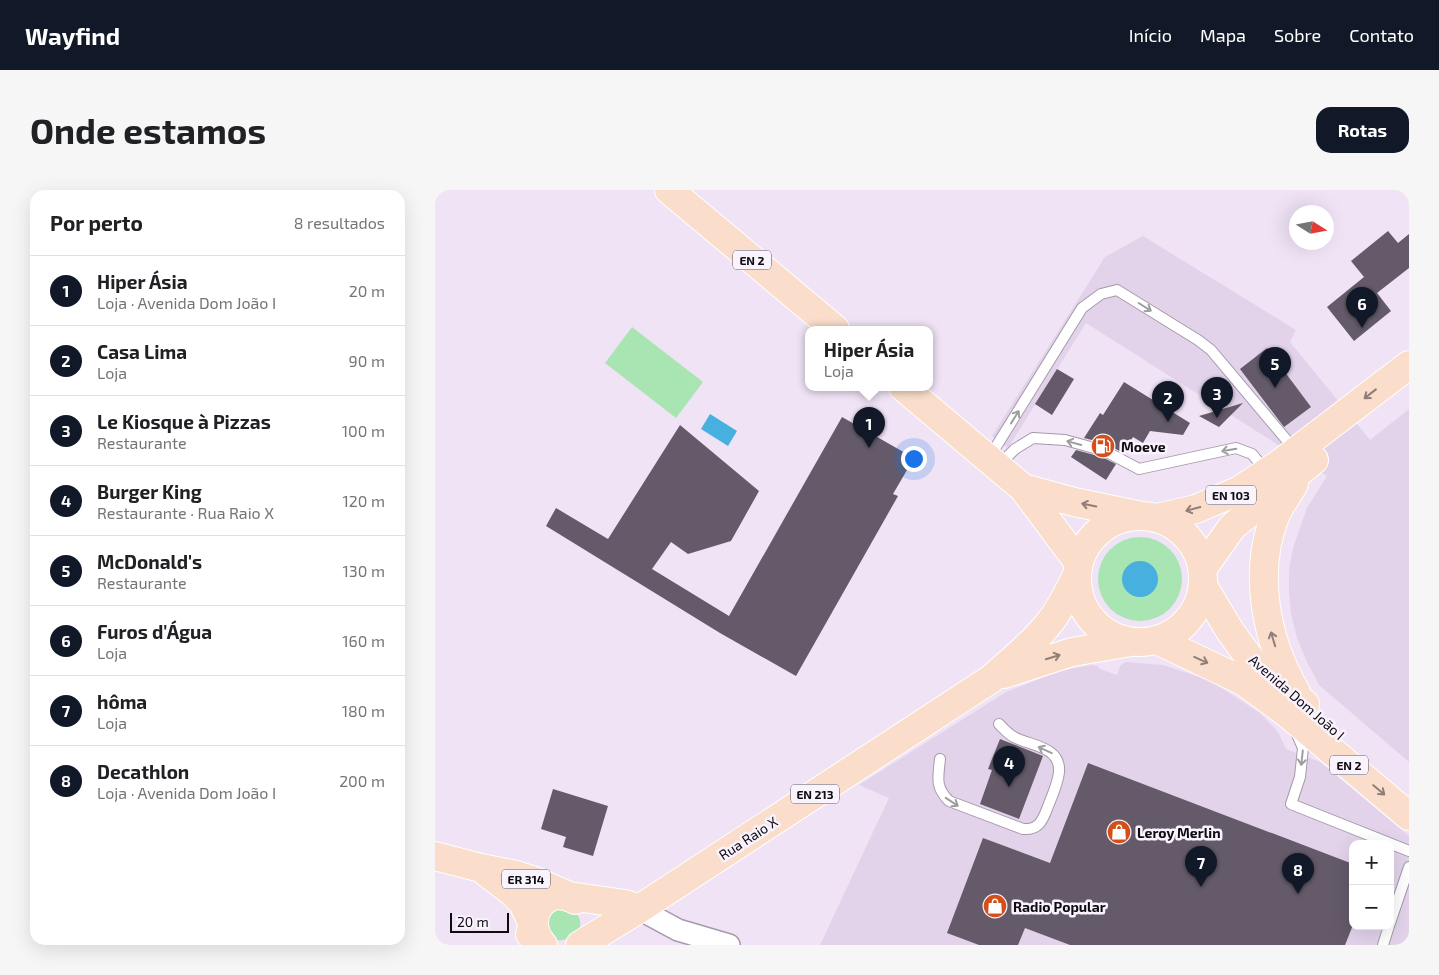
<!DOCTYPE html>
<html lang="pt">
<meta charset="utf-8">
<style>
body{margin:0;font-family:"Exo 2",sans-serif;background:#f6f6f6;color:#202124}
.controls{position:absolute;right:15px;bottom:15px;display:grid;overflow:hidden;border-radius:10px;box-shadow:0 5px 20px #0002}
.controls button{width:45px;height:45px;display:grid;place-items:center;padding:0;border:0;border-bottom:1px solid #e0e0e0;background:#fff;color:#202124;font:25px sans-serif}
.compass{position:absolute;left:854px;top:15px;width:45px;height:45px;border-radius:50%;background:#fff;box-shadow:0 5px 20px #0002;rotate:101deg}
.scale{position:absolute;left:15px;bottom:12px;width:59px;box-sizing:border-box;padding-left:5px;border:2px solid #0f0b11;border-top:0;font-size:14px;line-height:18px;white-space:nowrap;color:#0f0b11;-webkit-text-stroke:4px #f9f3fd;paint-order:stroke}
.you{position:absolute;left:478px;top:268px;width:18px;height:18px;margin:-12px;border:4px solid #fff;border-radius:50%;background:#1a73e8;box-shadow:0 0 0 8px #1a73e833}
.badge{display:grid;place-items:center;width:32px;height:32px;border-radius:50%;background:#111827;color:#fff;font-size:16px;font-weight:700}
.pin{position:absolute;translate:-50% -41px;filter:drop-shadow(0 1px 2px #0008)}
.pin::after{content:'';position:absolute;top:26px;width:18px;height:15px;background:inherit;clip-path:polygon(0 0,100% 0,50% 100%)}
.popup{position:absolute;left:370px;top:136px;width:128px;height:65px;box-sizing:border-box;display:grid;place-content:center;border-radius:10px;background:#fff;filter:drop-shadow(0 1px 4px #0005);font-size:16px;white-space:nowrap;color:#757577}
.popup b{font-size:19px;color:#202124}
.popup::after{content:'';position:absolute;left:50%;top:100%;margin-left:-10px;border:10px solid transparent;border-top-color:#fff}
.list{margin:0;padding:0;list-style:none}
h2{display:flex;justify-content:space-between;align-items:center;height:65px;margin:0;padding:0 20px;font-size:21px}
h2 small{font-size:16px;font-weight:400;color:#757577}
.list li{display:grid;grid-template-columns:32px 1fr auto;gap:15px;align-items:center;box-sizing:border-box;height:70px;padding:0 20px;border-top:1px solid #e0e0e0}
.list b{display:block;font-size:19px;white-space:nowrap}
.list p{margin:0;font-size:16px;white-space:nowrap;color:#757577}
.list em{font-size:16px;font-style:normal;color:#757577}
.map{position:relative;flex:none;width:974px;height:755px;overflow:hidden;border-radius:15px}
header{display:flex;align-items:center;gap:30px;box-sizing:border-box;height:70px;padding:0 25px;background:#111827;color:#fff}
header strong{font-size:24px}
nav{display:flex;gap:28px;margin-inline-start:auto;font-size:18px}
.intro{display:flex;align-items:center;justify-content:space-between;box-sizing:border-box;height:120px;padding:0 30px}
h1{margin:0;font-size:35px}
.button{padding:12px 22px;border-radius:15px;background:#111827;color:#fff;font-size:18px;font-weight:700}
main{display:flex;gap:30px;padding:0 30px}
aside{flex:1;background:#fff;border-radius:15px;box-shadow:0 5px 20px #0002}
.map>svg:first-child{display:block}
.built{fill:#e2d3ea;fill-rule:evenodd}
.green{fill:#a9e5b3}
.water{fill:#47b0df}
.building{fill:#645a69}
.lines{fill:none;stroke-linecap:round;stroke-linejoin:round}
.lane-casing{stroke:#a59aaa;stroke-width:12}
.street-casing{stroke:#a59aaa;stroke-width:24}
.primary-casing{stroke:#fff;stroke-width:30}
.lane{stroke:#fff;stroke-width:10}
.street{stroke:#fff;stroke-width:21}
.primary{stroke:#faddca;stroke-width:28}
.oneway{stroke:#9f9da0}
.oneway2{stroke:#907e77}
.labels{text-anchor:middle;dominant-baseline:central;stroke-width:5;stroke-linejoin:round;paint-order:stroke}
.shield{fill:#f9f3fd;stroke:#555158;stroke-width:1}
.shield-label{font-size:12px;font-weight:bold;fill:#0f0b11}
.poi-label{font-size:14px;font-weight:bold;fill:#0f0b11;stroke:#f9f3fd;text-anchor:start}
.street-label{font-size:14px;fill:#0f0b11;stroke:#f9f3fd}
</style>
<header>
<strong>Wayfind</strong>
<nav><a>Início</a><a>Mapa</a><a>Sobre</a><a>Contato</a></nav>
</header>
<div class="intro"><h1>Onde estamos</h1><a class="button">Rotas</a></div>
<main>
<aside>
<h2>Por perto<small>8 resultados</small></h2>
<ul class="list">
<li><span class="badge">1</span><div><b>Hiper Ásia</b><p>Loja · Avenida Dom João I</p></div><em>20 m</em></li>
<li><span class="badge">2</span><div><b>Casa Lima</b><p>Loja</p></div><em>90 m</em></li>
<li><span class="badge">3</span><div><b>Le Kiosque à Pizzas</b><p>Restaurante</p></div><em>100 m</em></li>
<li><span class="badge">4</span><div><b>Burger King</b><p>Restaurante · Rua Raio X</p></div><em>120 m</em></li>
<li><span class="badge">5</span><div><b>McDonald's</b><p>Restaurante</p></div><em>130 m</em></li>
<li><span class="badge">6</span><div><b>Furos d'Água</b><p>Loja</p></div><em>160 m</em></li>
<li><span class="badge">7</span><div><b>hôma</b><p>Loja</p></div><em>180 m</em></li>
<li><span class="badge">8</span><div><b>Decathlon</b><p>Loja · Avenida Dom João I</p></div><em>200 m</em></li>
</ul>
</aside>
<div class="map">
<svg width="974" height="755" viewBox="0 0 974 755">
<rect width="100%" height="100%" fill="#efe3f5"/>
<!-- built -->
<path class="built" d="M 708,46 L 861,140 L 855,152 L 935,250 L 974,219 L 974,572 L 884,495 L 872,472 L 862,448 L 856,424 L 854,402 L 854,380 L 858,358 L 872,318 L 892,286 L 651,133 L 573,258 L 557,246 L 670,67 Z
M 690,472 L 728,475 L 774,490 L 825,523 L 843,542 L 851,559 L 885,572 L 974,646 L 974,755 L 385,755 L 454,608 L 424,595 L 571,502 L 625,481 L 656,475 L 662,476 L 665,479 L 682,485 L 685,476 ZM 918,654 L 955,654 L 955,736 L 918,736 Z"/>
<!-- green -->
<path class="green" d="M 197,137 L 268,192 L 241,228 L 170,173 Z
M663 389a42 42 0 1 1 84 0a42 42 0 1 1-84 0Z
M 117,718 L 139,720 C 155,737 138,755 117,749 L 110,727 Z"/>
<!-- water -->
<path class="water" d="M 275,224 L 302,241 L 293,256 L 266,239 Z
M687 389a18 18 0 1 1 36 0a18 18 0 1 1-36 0Z"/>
<!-- building -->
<path class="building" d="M 953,41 L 963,53 L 974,44 L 974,78 L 942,103 L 956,121 L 919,151 L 892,117 L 929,87 L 916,71 Z
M 832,158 L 876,217 L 849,237 L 805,179 Z
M 622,179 L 639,189 L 617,225 L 600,214 Z
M 689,192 L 755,233 L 748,245 L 715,241 L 708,253 L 698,247 L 688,263 L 672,254 L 649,248 L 665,223 L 668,225 Z
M 808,213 L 784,237 L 764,226 Z
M 407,227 L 479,268 L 458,304 L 463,306 L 361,486 L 285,443 L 111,336 L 121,318 L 173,349 L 245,235 L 324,301 L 296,351 L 253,364 L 236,352 L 217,379 L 294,426 Z
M 641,260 L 667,267 L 681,274 L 671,290 L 636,267 Z
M 565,549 L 608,566 L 584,629 L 545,614 L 557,580 L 553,579 Z
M 653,573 L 918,674 L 918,735 L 910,755 L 635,755 L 590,738 L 583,755 L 544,755 L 512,743 L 548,648 L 615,673 Z
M 118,599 L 173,616 L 158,666 L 128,657 L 131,647 L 106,639 Z"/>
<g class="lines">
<!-- lane casing -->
<g class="lane-casing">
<path id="lane" d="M 554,268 L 647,118 L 666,104 L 682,100 L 763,150 L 776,160 L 860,260
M 563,276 L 580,259 L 598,248 L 630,250 L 670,261 L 704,279 L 801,258 L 817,264 L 832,282
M 860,540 L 868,558 L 865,587 L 856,614 L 974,661
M 505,569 C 503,588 500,597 514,611 L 588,639 C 603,640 607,632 612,619 C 616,608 623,594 624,582 C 626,556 595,556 579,547 C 573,544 568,538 564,534
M 955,733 L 974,677
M 948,755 L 954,736"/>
</g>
<!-- street casing -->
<g class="street-casing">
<path id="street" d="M 204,719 L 243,740 L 294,755"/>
</g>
<!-- primary casing -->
<g class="primary-casing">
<path id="primary" d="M 234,0 L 400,139
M 468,197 L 588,298 L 644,373
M 859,294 C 853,304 846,314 841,324 C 817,381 831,451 861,502
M 588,298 L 639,312 L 702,325
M642 389a63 63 0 1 1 126 0a63 63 0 1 1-126 0Z
M 722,328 L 761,319 L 805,300 L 847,272 L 974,175
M 768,378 L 797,337 L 879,270
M 768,396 L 795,441 L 819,474 L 870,514
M 722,450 L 808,491 L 853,524 L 974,626
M 569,484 L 637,462 L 696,452
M 0,666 L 46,678 L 81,685 L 100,691 L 134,706 L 190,714 L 204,719
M 51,682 L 76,701 L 88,713 L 98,735 L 95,744
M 108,755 C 85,730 110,692 140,710
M 145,755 L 204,719 L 556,489 C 576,471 598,454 615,432 C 626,418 634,401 642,385"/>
</g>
<!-- lane -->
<use href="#lane" class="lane"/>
<!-- street -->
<use href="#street" class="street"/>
<!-- primary -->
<use href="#primary" class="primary"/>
</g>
<!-- one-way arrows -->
<defs><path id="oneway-shaft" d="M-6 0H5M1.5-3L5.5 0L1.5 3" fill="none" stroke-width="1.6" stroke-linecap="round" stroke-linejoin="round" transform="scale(1.25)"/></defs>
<g class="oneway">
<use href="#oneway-shaft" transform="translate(710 117) rotate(32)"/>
<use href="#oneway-shaft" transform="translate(580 227) rotate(-58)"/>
<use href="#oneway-shaft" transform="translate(639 253) rotate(-165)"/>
<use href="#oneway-shaft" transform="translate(794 260) rotate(170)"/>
<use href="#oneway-shaft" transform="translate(610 560) rotate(-155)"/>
<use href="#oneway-shaft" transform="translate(867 568) rotate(96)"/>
<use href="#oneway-shaft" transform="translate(517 612) rotate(33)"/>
</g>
<g class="oneway2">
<use href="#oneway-shaft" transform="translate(935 204) rotate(142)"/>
<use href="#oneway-shaft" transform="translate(654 315) rotate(-168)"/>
<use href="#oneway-shaft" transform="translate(758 319) rotate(165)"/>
<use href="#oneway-shaft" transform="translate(838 449) rotate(-107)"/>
<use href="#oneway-shaft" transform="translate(618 467) rotate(-17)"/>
<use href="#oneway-shaft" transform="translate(766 470) rotate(24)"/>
<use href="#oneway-shaft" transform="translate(944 600) rotate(40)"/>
</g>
<!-- icons -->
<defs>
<g id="fuel-disc" transform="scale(1.25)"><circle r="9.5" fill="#d44e19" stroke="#f9f3fd"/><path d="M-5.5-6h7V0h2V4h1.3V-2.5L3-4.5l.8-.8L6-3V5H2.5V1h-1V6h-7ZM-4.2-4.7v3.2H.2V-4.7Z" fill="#fff"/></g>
<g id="shop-disc" transform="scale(1.25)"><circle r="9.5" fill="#d44e19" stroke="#f9f3fd"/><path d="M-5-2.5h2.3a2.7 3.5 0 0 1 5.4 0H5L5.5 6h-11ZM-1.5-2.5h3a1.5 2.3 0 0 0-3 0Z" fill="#fff"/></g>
</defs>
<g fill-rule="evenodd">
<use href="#fuel-disc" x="668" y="256"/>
<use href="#shop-disc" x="684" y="642"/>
<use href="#shop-disc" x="560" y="716"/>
</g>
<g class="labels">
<!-- shield labels -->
<g class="shield">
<rect x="298" y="60.5" width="38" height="19" rx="4"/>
<rect x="771" y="295.5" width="50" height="19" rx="4"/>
<rect x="895" y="565.5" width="38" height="19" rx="4"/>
<rect x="356" y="594.5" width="48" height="19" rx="4"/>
<rect x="67" y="679.5" width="48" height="19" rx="4"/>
</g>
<g class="shield-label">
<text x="317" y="70">EN 2</text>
<text x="796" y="305">EN 103</text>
<text x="914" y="575">EN 2</text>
<text x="380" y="604">EN 213</text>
<text x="91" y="689">ER 314</text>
</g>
<!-- poi labels -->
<g class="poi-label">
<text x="686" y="256">Moeve</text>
<text x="702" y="642">Leroy Merlin</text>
<text x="578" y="716">Radio Popular</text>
</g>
<!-- street labels -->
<g class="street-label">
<text transform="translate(862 507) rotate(41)">Avenida Dom João I</text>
<text transform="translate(313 648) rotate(-33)">Rua Raio X</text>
</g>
</g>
</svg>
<div class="controls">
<button>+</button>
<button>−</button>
</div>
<svg class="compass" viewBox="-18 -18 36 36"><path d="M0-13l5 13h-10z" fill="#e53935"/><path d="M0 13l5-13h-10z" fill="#757577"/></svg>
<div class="scale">20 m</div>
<div class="you"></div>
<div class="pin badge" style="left:434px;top:258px">1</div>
<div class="popup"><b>Hiper Ásia</b>Loja</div>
<div class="pin badge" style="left:733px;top:232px">2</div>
<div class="pin badge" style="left:782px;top:228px">3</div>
<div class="pin badge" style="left:574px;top:597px">4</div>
<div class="pin badge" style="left:840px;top:198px">5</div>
<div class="pin badge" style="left:927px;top:138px">6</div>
<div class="pin badge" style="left:766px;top:697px">7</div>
<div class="pin badge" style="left:863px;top:704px">8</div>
</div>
</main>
